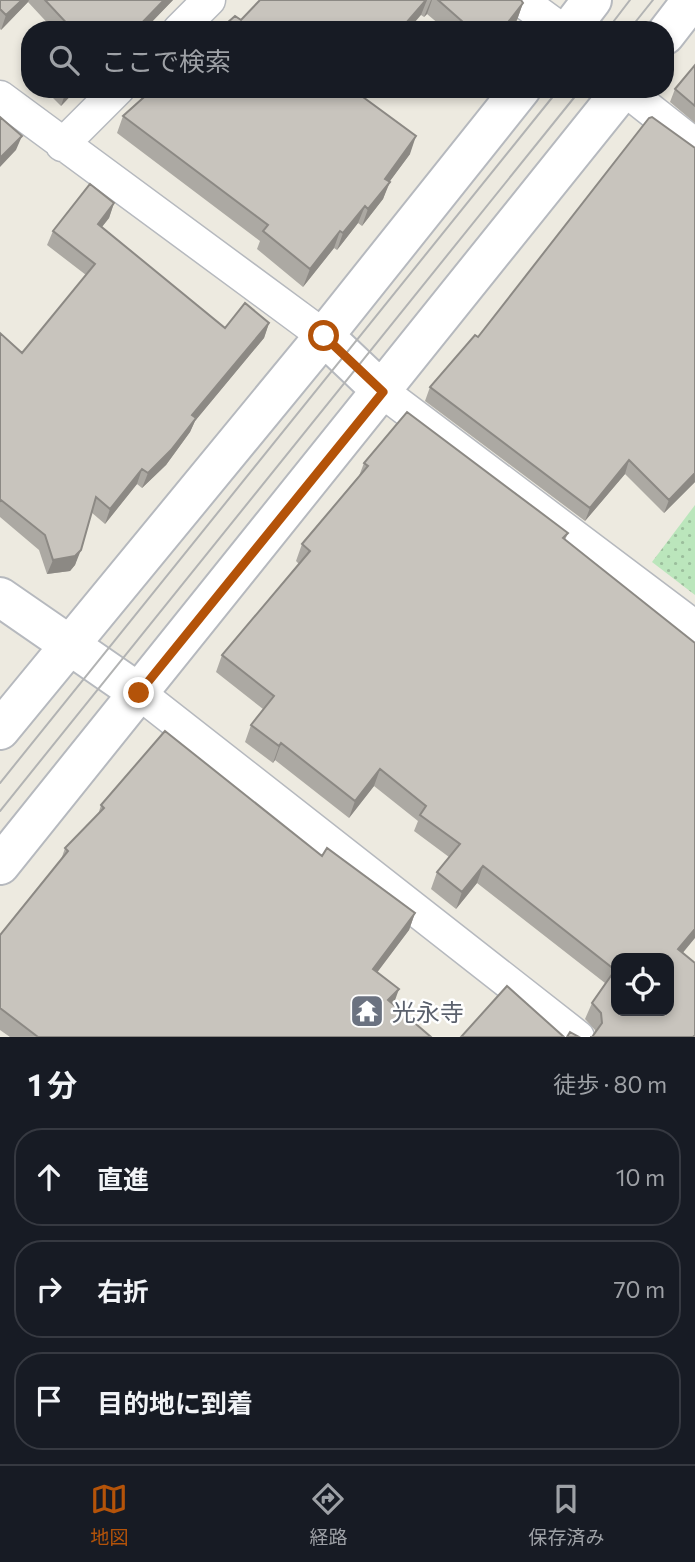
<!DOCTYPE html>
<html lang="ja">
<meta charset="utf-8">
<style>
body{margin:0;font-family:Commissioner,"Noto Sans JP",sans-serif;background:#242831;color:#f1f3f6}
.controls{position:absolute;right:21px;bottom:21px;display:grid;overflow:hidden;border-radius:14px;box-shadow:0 4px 10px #0003}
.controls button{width:63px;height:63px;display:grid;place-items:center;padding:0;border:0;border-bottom:2px solid #363941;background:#171b24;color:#f1f3f6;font:35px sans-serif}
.stop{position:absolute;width:21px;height:21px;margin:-16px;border:5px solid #b45309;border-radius:50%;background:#fff}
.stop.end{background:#b45309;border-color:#fff;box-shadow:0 2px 7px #0008}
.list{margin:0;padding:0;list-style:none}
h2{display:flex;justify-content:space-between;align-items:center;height:91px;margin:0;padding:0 28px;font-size:30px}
h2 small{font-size:23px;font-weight:400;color:#9ea1a6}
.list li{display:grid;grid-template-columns:46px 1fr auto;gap:21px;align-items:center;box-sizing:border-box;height:98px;margin:0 14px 14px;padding:0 14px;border:2px solid #363941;border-radius:28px}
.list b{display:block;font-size:26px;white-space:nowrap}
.list em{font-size:23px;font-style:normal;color:#9ea1a6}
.icon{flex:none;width:38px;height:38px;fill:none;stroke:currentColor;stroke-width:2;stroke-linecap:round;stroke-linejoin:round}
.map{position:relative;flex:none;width:695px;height:1037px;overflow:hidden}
.search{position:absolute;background:#171b24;box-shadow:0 4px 10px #0003;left:21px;right:21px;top:21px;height:77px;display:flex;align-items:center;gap:18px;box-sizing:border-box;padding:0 24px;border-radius:28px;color:#9ea1a6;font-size:26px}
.sheet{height:427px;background:#171b24}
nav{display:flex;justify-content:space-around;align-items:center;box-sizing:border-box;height:98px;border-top:2px solid #363941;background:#171b24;font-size:19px;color:#9ea1a6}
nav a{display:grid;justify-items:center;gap:4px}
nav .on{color:#b45309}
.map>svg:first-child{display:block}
.park{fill:url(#park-dots)}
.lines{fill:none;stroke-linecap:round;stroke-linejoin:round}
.minor-casing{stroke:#b6b9be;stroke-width:35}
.tertiary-casing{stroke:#b6b9be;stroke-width:42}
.minor{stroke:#fff;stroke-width:32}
.tertiary{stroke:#fff;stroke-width:38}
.tram{stroke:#b2b3b3;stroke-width:2}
.wall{fill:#aca9a3}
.shaded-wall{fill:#8c8984}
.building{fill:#c8c4bd;stroke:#8c8984;stroke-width:2;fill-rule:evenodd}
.route{stroke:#b45309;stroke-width:9}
.labels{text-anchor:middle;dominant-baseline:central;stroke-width:5;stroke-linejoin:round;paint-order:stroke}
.worship-label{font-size:24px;fill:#5b616d;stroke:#fff;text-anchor:start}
</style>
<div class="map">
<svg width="695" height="1037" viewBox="0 0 695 1037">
<defs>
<pattern id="park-dots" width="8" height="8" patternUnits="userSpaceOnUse" patternTransform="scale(1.75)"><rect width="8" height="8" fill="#bbe6bc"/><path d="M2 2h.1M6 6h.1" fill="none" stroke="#9bbe9c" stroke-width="1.8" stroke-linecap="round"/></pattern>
</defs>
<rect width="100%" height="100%" fill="#edeae0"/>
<!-- park -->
<path class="park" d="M 695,505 L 695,595 L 652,562 Z"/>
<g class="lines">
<!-- minor casing -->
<g class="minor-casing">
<path id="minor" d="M 521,0 L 562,30
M 179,30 L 209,0
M 624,89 L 695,145
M 0,97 L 324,336
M 62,145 L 118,89
M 383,392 L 695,627
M 139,693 L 578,1037"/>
</g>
<!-- tertiary casing -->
<g class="tertiary-casing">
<path id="tertiary" d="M 569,30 L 592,0
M 665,35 L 692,0
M 324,336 L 383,392
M 0,597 L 139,693
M 0,730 L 324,336 L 521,89
M 0,865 L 623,89"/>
</g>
<!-- minor -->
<use href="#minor" class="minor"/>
<!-- tertiary -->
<use href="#tertiary" class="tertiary"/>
<!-- tram -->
<path class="tram" d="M 607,30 L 630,0
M 629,30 L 653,0
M 0,783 L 559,89
M 0,811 L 581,89"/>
</g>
<!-- wall -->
<path class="wall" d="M 0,0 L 173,0 L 144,30 L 54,30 L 28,2 L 1,30 L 0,29 Z
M 260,0 L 521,0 L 523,3 L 517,20 L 509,30 L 446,30 L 427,14 L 424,17 L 421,15 L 241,20 Z
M 695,65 L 695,123 L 670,102 L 675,89 Z
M 44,89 L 77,89 L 61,106 Z
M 355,92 L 410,154 L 389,182 L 383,199 L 362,226 L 358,223 L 337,250 L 334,248 L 303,287 L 257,249 L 260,241 L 117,133 L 123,116 Z
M 695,148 L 695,482 L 664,513 L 625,474 L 585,521 L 425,401 L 430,387 L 478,337 Z
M 114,203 L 109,218 L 102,227 L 225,328 L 269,323 L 264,338 L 195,421 L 190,432 L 166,465 L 142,488 L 137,484 L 105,524 L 91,512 L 75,565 L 70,571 L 47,574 L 39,550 L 0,517 L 0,333 L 22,353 L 86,275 L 47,245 L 53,231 Z
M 364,463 L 568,533 L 565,540 L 683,953 L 592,1037 L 595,1032 L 595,1030 L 585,1019 L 592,1003 L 605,983 L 477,883 L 456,909 L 431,889 L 437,872 L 449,857 L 414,831 L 418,821 L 374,786 L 349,818 L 275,760 L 273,763 L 245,742 L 251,725 L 263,709 L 216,672 L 222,655 L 299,564 L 296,561 L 302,544 L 359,476 Z
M 101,805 L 322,856 L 415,913 L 409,930 L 377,972 L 393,1005 L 431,1037 L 10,1037 L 0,1030 L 0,935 L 61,860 L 65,848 L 98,815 Z"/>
<!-- shaded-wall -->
<path class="shaded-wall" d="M 22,0 L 29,0 L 28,2 L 1,30 L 6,15 Z
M 164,0 L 173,0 L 144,30 L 135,30 Z
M 426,0 L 427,0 L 421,15 L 408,30 L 400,30 Z
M 431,0 L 432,0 L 427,14 L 424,17 Z
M 523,3 L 517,20 L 509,30 L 502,30 Z
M 68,89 L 77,89 L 61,106 L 66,91 Z
M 22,136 L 16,150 L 0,167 L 0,158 Z
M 416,136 L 410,154 L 379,196 L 385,179 Z
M 390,182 L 383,199 L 362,226 L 368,209 Z
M 114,203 L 109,218 L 93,238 L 98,224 Z
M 365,206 L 358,223 L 337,250 L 343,233 Z
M 340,231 L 334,248 L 303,287 L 310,269 Z
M 269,323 L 264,338 L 195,421 L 190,432 L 166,465 L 142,488 L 148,473 L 192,415 Z
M 629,460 L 625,474 L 585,521 L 590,508 Z
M 142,469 L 137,484 L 105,524 L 110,509 Z
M 695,473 L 695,482 L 664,513 L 669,500 Z
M 81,550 L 75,565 L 70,571 L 47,574 L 53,560 Z
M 281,743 L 275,760 L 273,763 L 279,746 Z
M 380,769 L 374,786 L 349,818 L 355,801 Z
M 483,866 L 477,883 L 456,909 L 462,892 Z
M 415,913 L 409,930 L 367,986 L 373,969 Z
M 695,929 L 695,938 L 672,966 L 678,949 Z
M 399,989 L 393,1006 L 388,1000 Z"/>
<!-- building -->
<path class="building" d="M 0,0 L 22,0 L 6,15 L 0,9 Z
M 45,0 L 164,0 L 135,30 L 73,30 Z
M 260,0 L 426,0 L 400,30 L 219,30 L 235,16 L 241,20 Z
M 438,0 L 521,0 L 523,3 L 502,30 L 472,30 Z
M 695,65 L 695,106 L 675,89 Z
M 153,89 L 352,89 L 416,136 L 385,179 L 390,182 L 368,209 L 365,206 L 343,233 L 340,231 L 310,269 L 263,231 L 268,225 L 123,116 Z
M 0,117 L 22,136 L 0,158 Z
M 652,117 L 695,148 L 695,473 L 669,500 L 629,460 L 590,508 L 430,387 L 475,335 L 478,337 L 649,118 Z
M 90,184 L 114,203 L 98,224 L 225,328 L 245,303 L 269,323 L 192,415 L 196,418 L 171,450 L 148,473 L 142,469 L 110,509 L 96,497 L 81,550 L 75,556 L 53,560 L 45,535 L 1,500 L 0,501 L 0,333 L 22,353 L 95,264 L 53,231 Z
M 407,412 L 568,533 L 563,538 L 695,643 L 695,929 L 678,949 L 695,963 L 695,1035 L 693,1037 L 590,1037 L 592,1037 L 602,1023 L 601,1013 L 592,1003 L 615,970 L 483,866 L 462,892 L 437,872 L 460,844 L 420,815 L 426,806 L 380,769 L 355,801 L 281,743 L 279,746 L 251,725 L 274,696 L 222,655 L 310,551 L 302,544 L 368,466 L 364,463 ZM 616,958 L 669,958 L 669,1011 L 616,1011 Z
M 165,731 L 322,856 L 327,848 L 415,913 L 373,969 L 399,989 L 388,1000 L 431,1037 L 38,1037 L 0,1008 L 0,935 L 68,851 L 65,848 L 104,808 L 101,805 Z
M 507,986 L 564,1037 L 461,1037 Z
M 570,1032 L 579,1037 L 567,1037 Z"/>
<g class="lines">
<!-- route -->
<path class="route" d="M 139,693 L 383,392 L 324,336"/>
</g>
<!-- icons -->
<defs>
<g id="temple-square" transform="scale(1.75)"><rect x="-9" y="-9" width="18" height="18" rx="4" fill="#6b7280" stroke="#fff"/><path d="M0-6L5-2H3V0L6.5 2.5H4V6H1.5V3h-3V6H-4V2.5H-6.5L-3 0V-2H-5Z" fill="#fff"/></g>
</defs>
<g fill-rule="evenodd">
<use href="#temple-square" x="367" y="1011"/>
</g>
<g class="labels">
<!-- worship labels -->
<g class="worship-label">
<text x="392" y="1011">光永寺</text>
</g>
</g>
</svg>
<div class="controls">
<button><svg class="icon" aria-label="locate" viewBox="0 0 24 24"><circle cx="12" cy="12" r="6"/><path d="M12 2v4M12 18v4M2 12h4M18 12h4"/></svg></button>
</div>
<div class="stop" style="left:324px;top:336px"></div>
<div class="stop end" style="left:139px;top:693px"></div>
<div class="search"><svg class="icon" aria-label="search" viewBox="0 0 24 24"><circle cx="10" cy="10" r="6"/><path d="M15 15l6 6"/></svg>ここで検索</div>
</div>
<section class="sheet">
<h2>1 分<small>徒歩 · 80 m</small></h2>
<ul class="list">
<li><svg class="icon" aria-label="ahead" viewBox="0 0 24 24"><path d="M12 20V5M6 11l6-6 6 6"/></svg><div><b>直進</b></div><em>10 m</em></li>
<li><svg class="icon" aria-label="right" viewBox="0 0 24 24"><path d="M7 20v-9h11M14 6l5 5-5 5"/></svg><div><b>右折</b></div><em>70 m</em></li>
<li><svg class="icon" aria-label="arrive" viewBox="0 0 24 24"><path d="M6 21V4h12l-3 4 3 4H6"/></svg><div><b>目的地に到着</b></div></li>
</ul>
</section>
<nav>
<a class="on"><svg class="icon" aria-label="map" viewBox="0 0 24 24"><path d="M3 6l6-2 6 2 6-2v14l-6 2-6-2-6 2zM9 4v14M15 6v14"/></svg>地図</a>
<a><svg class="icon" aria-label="directions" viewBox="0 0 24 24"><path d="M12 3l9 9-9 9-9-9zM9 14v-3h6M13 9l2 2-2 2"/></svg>経路</a>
<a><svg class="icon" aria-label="saved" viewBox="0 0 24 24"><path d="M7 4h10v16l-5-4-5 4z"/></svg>保存済み</a>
</nav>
